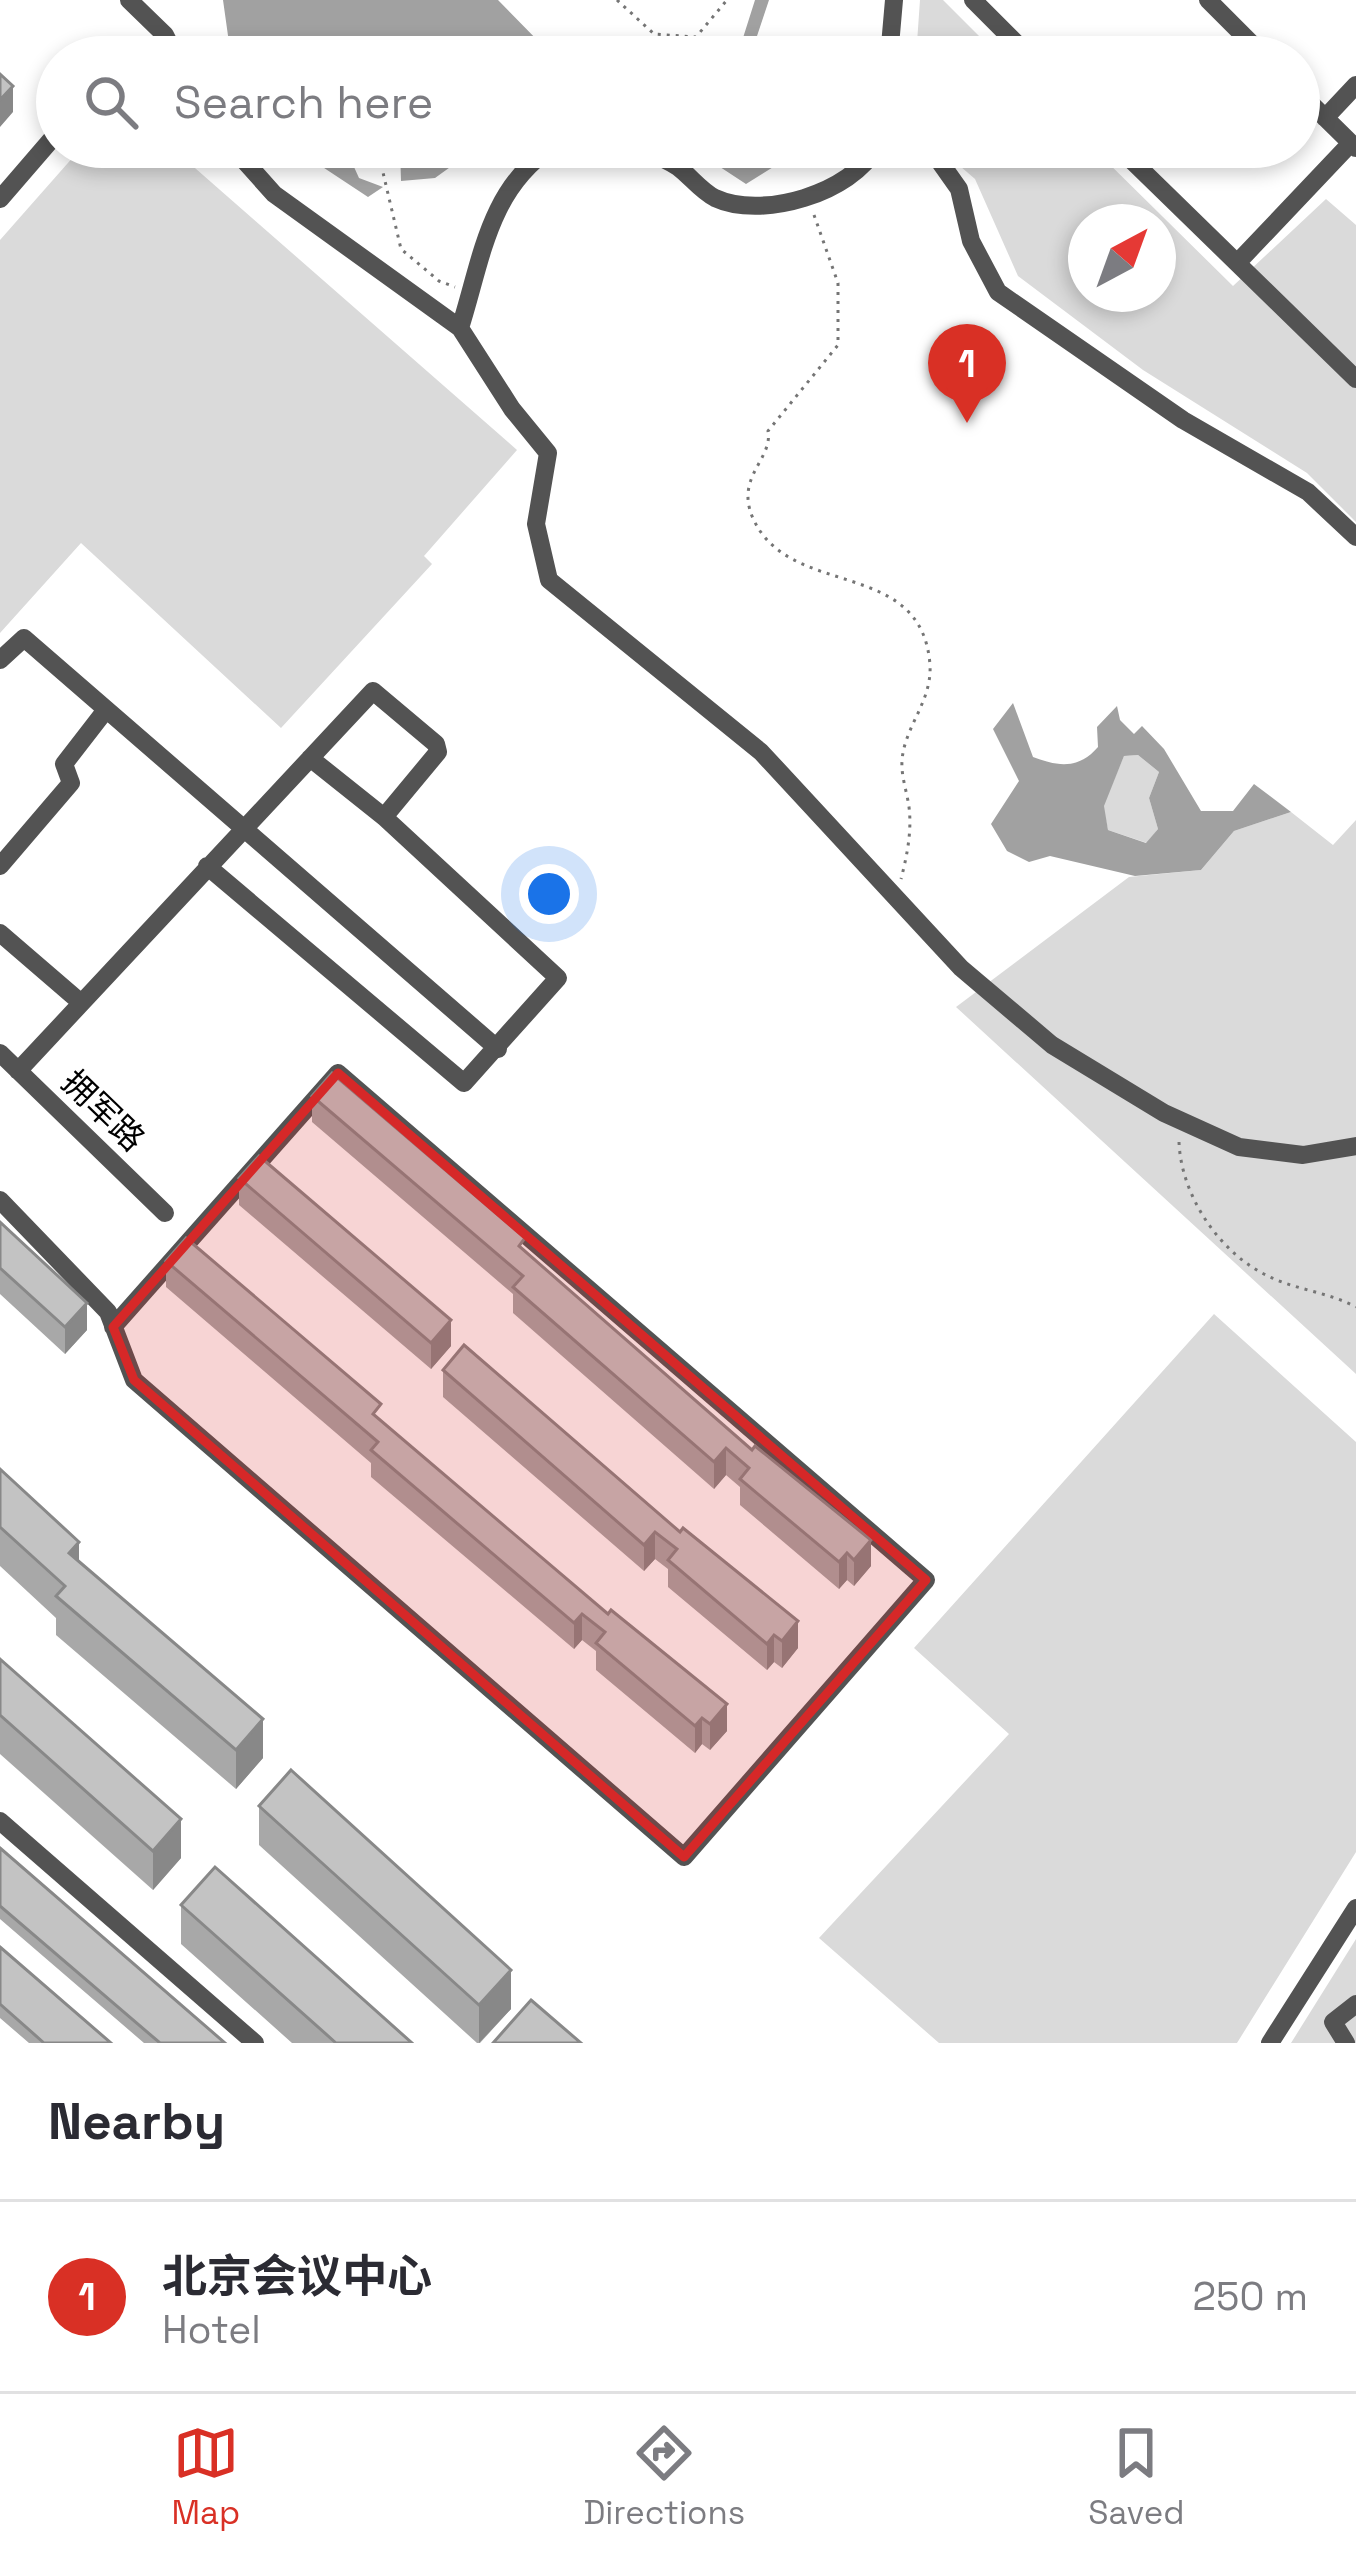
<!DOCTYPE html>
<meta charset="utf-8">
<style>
body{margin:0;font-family:"Space Grotesk","Noto Sans SC",sans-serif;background:#f7f7f7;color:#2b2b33}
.compass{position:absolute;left:1068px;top:204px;width:108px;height:108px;border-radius:50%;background:#fff;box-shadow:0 6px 18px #0003;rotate:41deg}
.you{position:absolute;left:549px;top:894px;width:42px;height:42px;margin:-30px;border:9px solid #fff;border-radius:50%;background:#1a73e8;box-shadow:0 0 0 18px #1a73e833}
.badge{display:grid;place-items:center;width:78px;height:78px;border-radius:50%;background:#d93025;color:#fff;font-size:39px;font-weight:700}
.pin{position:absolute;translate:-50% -99px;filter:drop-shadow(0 3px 6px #0008)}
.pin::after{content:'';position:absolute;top:63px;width:42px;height:36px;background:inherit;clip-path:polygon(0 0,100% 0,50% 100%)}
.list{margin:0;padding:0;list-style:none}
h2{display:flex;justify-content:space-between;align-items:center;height:156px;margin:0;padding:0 48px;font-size:51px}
h2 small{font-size:39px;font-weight:400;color:#7c7c81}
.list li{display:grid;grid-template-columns:78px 1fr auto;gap:36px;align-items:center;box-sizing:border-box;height:192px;padding:0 48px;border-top:3px solid #e1e1e2}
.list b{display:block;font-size:45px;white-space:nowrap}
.list p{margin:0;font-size:39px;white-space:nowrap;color:#7c7c81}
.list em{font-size:39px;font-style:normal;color:#7c7c81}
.icon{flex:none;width:66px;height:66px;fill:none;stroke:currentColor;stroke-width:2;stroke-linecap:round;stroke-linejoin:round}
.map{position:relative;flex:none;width:1356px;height:2043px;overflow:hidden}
.search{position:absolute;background:#fff;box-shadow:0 6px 18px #0003;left:36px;right:36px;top:36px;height:132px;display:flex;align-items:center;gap:30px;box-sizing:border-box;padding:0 42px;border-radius:66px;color:#7c7c81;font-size:45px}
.sheet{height:348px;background:#fff}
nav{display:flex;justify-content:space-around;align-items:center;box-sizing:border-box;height:168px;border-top:3px solid #e1e1e2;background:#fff;font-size:33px;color:#7c7c81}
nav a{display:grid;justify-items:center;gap:6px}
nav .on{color:#d93025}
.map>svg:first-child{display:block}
.green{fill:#dadada;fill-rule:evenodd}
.water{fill:#a1a1a1;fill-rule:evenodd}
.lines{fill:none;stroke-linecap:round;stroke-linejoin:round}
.path{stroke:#757575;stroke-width:3;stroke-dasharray:3 6;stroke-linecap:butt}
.minor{stroke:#535353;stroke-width:18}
.wall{fill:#a8a8a8}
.shaded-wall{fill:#888}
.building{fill:#c3c3c3;stroke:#888;stroke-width:3}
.marked{fill:#d62828;fill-opacity:0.2;stroke:#d62828;stroke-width:9;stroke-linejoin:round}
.labels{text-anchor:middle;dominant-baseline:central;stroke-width:9;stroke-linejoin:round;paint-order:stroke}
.street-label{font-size:33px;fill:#000;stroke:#fff}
</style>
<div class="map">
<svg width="1356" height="2043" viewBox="0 0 1356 2043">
<rect width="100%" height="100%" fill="#fff"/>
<!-- green -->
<path class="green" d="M 920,0 L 943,0 L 1000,57 L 916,57 Z
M 82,147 L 171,147 L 517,450 L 424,556 L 432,564 L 281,728 L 81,543 L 0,633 L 0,240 Z
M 938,147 L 1092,147 L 1233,286 L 1326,199 L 1356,225 L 1356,522 L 1307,473 L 1143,370 L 1018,276 L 975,179 ZM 1086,222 L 1158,222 L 1158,294 L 1086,294 Z
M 1138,755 L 1159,772 L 1149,798 L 1158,829 L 1147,843 L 1108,830 L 1103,806 L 1124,756 Z
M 1291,812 L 1333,845 L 1356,820 L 1356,1374 L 956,1007 L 1129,877 L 1201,870 L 1234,831 Z
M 1214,1314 L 1356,1442 L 1356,1852 L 1237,2043 L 939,2043 L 819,1938 L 1009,1734 L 914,1648 Z
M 1356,1939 L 1356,2043 L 1291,2043 Z"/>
<!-- water -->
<path class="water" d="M 223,0 L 498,0 L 545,48 L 562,57 L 324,57 C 292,37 264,43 231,57 Z
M 755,0 L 769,0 L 752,51 L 746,57 L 725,57 L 742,41 Z
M 271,147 L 345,147 L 359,178 L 383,187 L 368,197 L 309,158 L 294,158 Z
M 400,147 L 478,147 L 435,178 L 401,181 Z
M 704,147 L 713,147 L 732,164 L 778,164 L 746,184 L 717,165 Z
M 1013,703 L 1033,757 C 1059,767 1079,769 1098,747 L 1097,727 L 1117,706 L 1120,720 L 1134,734 L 1142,726 L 1164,749 L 1201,811 L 1233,811 L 1254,784 L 1291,812 L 1234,831 L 1201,870 L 1135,876 L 1050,856 L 1029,862 L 1007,851 L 991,824 L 1019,781 L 993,729 ZM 1138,755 L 1159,772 L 1149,798 L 1158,829 L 1146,843 L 1108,830 L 1104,806 L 1124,756 Z"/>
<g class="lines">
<!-- path -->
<path class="path" d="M 617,0 L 654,34 L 696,37 L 727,0
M 377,147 L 401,249 L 439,281 L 455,287
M 814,215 L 838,283 L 838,345 L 768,431 C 773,459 736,476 752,516 C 787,601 922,555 930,665 C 932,702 904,727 902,761 C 901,776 907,792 909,807 C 912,831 907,856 901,879
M 1179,1142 C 1181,1195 1219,1253 1268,1276 C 1296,1290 1328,1292 1356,1307"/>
<!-- minor -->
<path class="minor" d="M 129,0 L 165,35 L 176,57
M 973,0 L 1030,57
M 1208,0 L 1265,57
M 889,57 L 894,0
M 1299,92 L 1356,148
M 1325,118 L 1356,85
M 232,147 L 274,194 L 460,328 L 512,409 L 548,453 L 536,524 L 549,580 L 761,752 L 961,968 L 1052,1045 L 1164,1113 L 1239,1147 L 1303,1155 L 1356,1146
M 635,147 C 649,153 665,158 678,167 C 690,176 701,191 715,198 C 762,220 852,193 876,147
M 916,147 L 935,155 L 959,189 L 971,241 L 998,292 L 1183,420 L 1308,492 L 1356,537
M 1118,147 L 1356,379
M 0,199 L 57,133
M 1239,261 L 1351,143
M 460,328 C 482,259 488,190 552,147
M 0,660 L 24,638 L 498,1049
M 0,866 L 71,783 L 64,764 L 105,711
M 207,866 L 464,1083 L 558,978 L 384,817 L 310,758
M 0,933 L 79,1001
M 0,1053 L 165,1213
M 18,1071 L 373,691 L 436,744 L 438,752 L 384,817
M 0,1200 L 108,1312 L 134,1380 L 684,1857 L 926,1580 L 338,1073 L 113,1327
M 0,1821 L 255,2043
M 1270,2043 L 1356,1908
M 1346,2043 L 1333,2022 L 1356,2004"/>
</g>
<!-- wall -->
<path class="wall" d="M 312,1096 L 525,1252 L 871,1566 L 854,1586 L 847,1580 L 839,1589 L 740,1505 L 740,1487 L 726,1475 L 714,1489 L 513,1313 L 513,1294 L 312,1122 Z
M 239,1178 L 451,1346 L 431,1369 L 239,1205 Z
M 0,1222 L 87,1330 L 65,1354 L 0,1294 Z
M 166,1261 L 381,1420 L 727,1731 L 710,1750 L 702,1744 L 695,1753 L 596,1670 L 596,1651 L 582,1640 L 574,1649 L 371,1477 L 371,1463 L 166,1287 Z
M 464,1345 L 798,1648 L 782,1668 L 774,1662 L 767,1670 L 668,1587 L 668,1569 L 655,1559 L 644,1571 L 443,1397 L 443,1370 Z
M 0,1469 L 79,1562 L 263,1758 L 236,1789 L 56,1635 L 56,1618 L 0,1566 Z
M 0,1659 L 181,1858 L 153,1890 L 0,1754 Z
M 259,1806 L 511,2009 L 480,2043 L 477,2043 L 259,1845 Z
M 0,1848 L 225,2043 L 144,2043 L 0,1919 Z
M 181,1905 L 412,2043 L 292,2043 L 181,1944 Z
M 0,1947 L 111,2043 L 29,2043 L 0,2018 Z"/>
<!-- shaded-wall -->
<path class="shaded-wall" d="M 13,86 L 13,112 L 0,127 L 0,100 Z
M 87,1303 L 87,1330 L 65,1354 L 65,1327 Z
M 451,1320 L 451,1346 L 431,1369 L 431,1343 Z
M 726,1448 L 726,1475 L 714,1489 L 714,1462 Z
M 655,1532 L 655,1559 L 644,1571 L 644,1545 Z
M 871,1540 L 871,1566 L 854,1586 L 854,1560 Z
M 79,1542 L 79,1581 L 69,1553 Z
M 847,1553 L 847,1580 L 839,1589 L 839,1562 Z
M 582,1614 L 582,1640 L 574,1649 L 574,1623 Z
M 798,1621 L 798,1648 L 782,1668 L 782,1641 Z
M 774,1635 L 774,1662 L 767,1670 L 767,1644 Z
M 727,1704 L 727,1731 L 710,1750 L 710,1724 Z
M 702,1718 L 702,1744 L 695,1753 L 695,1726 Z
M 263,1719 L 263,1758 L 236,1789 L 236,1750 Z
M 181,1819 L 181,1858 L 153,1890 L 153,1851 Z
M 511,1970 L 511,2009 L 479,2043 L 479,2005 Z"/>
<!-- building -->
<path class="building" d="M 0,74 L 13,86 L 0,100 Z
M 332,1073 L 525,1238 L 519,1246 L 752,1450 L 755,1446 L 871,1540 L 854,1560 L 847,1553 L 839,1562 L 740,1479 L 749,1468 L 726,1448 L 714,1462 L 513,1287 L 523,1276 L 312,1096 Z
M 259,1156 L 451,1320 L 431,1343 L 239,1178 Z
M 0,1222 L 87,1303 L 65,1327 L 0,1268 Z
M 186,1238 L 381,1404 L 373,1414 L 608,1614 L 611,1610 L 727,1704 L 710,1724 L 702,1718 L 695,1726 L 596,1643 L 605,1632 L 582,1614 L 574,1623 L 371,1450 L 378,1442 L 166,1261 Z
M 464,1345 L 680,1532 L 683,1528 L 798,1621 L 782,1641 L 774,1635 L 767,1644 L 668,1560 L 677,1549 L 655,1532 L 644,1545 L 443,1370 Z
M 0,1469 L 79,1542 L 69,1553 L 263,1719 L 236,1750 L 56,1596 L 65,1586 L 0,1527 Z
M 0,1659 L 181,1819 L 153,1851 L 0,1715 Z
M 291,1770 L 511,1970 L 479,2005 L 259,1806 Z
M 0,1848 L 225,2043 L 160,2043 L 0,1906 Z
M 215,1867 L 412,2043 L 336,2043 L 181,1905 Z
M 0,1947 L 111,2043 L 44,2043 L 0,2004 Z
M 531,2000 L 581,2043 L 493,2043 Z"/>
<!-- marked area -->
<path class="marked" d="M 338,1073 L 926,1580 L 684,1857 L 134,1380 L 113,1327 Z"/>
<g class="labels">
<!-- street labels -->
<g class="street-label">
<text transform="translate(103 1111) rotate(44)">拥军路</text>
</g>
</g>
</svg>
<svg class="compass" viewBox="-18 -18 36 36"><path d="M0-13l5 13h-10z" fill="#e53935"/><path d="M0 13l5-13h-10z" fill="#7c7c81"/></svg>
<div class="you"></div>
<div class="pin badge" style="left:967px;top:423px">1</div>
<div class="search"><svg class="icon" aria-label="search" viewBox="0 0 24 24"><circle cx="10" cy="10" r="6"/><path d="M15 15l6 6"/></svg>Search here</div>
</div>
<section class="sheet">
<h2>Nearby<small></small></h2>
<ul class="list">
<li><span class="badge">1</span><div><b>北京会议中心</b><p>Hotel</p></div><em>250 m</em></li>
</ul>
</section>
<nav>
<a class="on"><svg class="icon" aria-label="map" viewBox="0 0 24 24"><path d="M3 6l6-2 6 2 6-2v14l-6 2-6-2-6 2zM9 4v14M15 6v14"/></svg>Map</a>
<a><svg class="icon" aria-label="directions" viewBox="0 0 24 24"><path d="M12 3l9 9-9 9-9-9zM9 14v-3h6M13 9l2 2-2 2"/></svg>Directions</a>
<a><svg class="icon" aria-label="saved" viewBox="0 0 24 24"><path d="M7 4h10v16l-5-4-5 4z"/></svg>Saved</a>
</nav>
